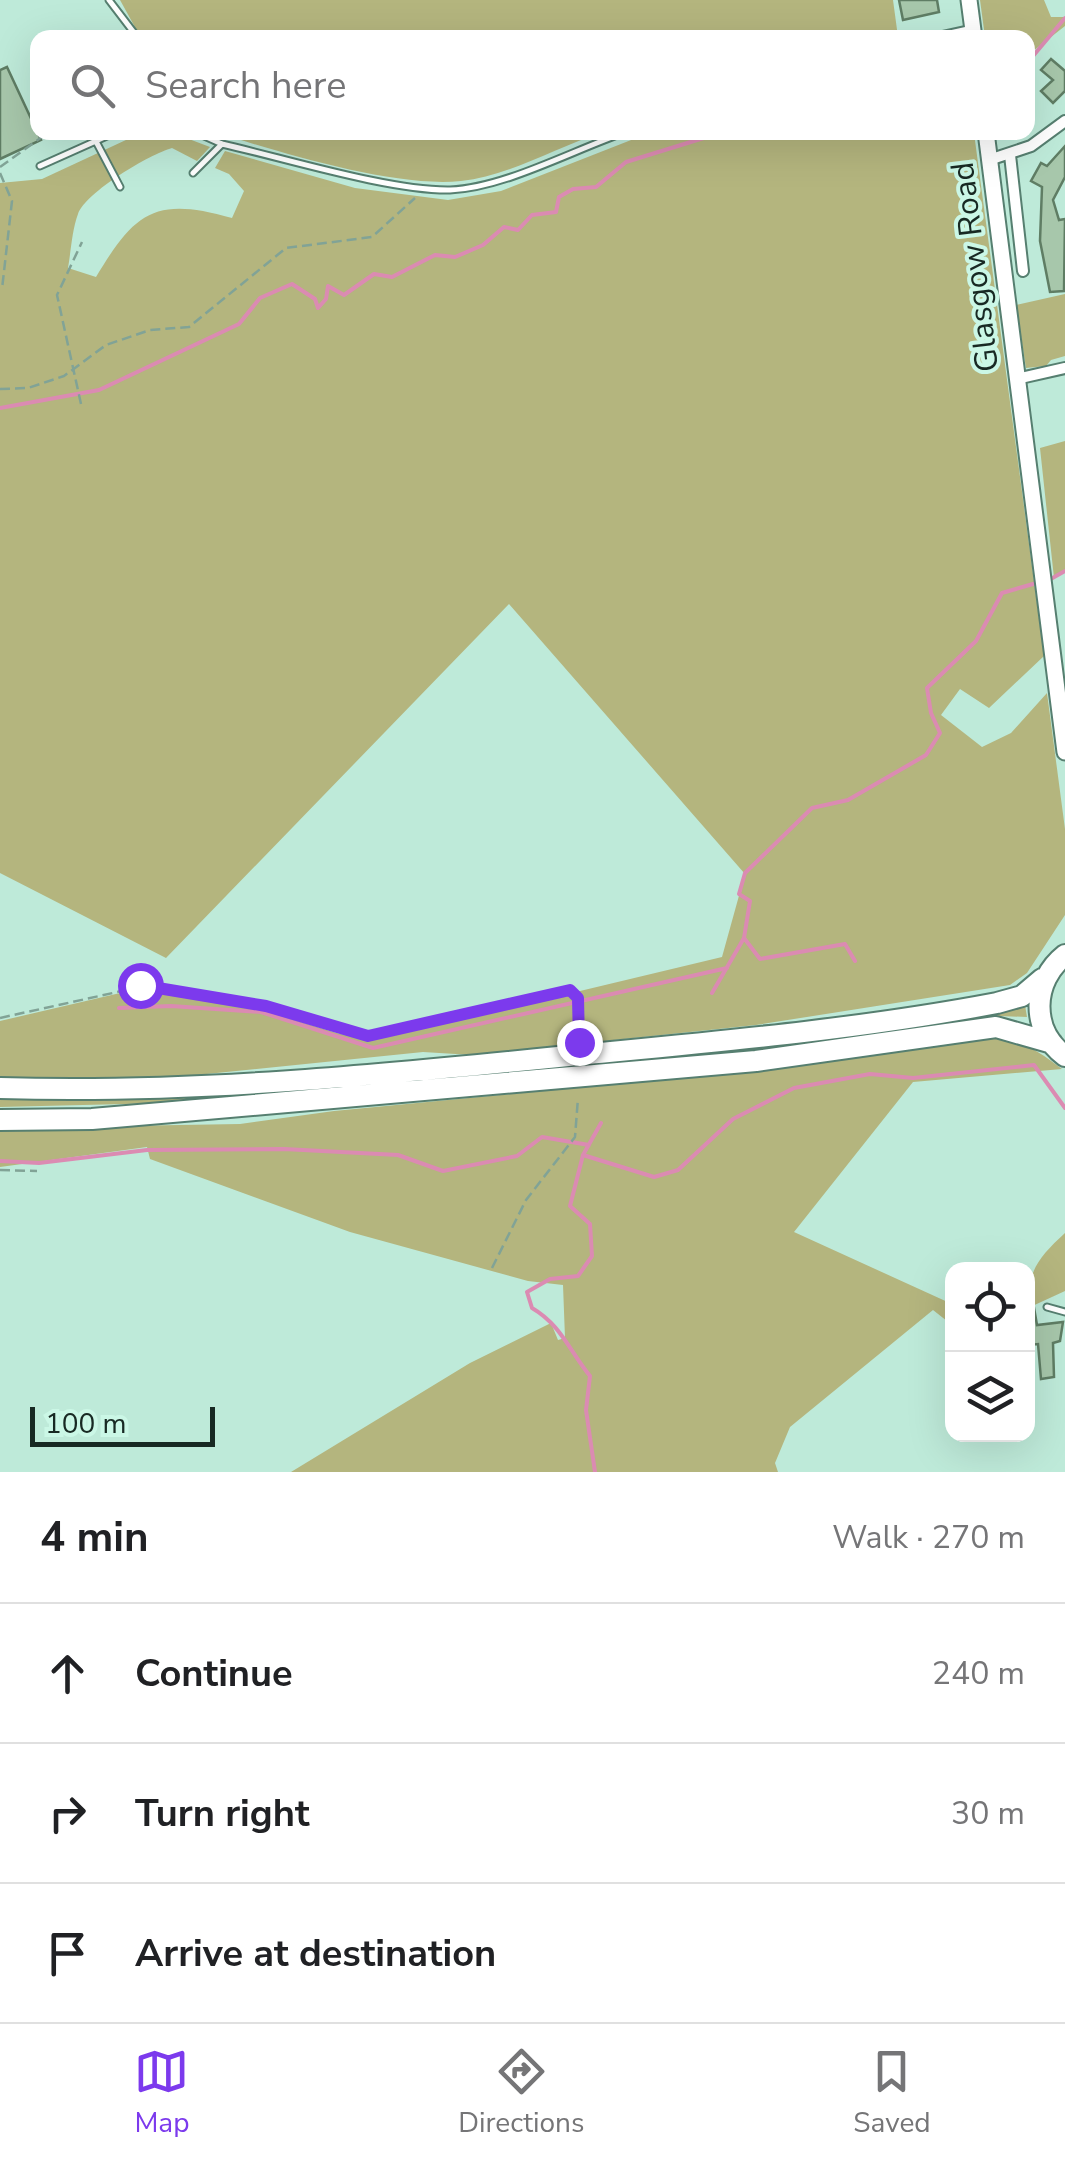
<!DOCTYPE html>
<meta charset="utf-8">
<style>
body{margin:0;font-family:"Nunito Sans",sans-serif;background:#f2f2f2;color:#202124}
.controls{position:absolute;right:30px;bottom:30px;display:grid;overflow:hidden;border-radius:20px;box-shadow:0 10px 40px #0002}
.controls button{width:90px;height:90px;display:grid;place-items:center;padding:0;border:0;border-bottom:2px solid #e0e0e0;background:#fff;color:#202124;font:50px sans-serif}
.scale{position:absolute;left:30px;bottom:25px;width:185px;box-sizing:border-box;padding-left:10px;border:5px solid #182923;border-top:0;font-size:28px;line-height:35px;white-space:nowrap;color:#182923;-webkit-text-stroke:8px #cbf7e6;paint-order:stroke}
.stop{position:absolute;width:30px;height:30px;margin:-22px;border:8px solid #7c3aed;border-radius:50%;background:#fff}
.stop.end{background:#7c3aed;border-color:#fff;box-shadow:0 2px 10px #0008}
.list{margin:0;padding:0;list-style:none}
h2{display:flex;justify-content:space-between;align-items:center;height:130px;margin:0;padding:0 40px;font-size:42px}
h2 small{font-size:32px;font-weight:400;color:#757577}
.list li{display:grid;grid-template-columns:65px 1fr auto;gap:30px;align-items:center;box-sizing:border-box;height:140px;padding:0 40px;border-top:2px solid #e0e0e0}
.list b{display:block;font-size:38px;white-space:nowrap}
.list em{font-size:32px;font-style:normal;color:#757577}
.icon{flex:none;width:55px;height:55px;fill:none;stroke:currentColor;stroke-width:2;stroke-linecap:round;stroke-linejoin:round}
.map{position:relative;flex:none;width:1065px;height:1472px;overflow:hidden}
.search{position:absolute;background:#fff;box-shadow:0 10px 40px #0002;left:30px;right:30px;top:30px;height:110px;display:flex;align-items:center;gap:25px;box-sizing:border-box;padding:0 35px;border-radius:20px;color:#757577;font-size:38px}
.sheet{height:550px;background:#fff}
nav{display:flex;justify-content:space-around;align-items:center;box-sizing:border-box;height:140px;border-top:2px solid #e0e0e0;background:#fff;font-size:28px;color:#757577}
nav a{display:grid;justify-items:center;gap:5px}
nav .on{color:#7c3aed}
.map>svg:first-child{display:block}
.green{fill:#b4b57e}
.lines{fill:none;stroke-linecap:round;stroke-linejoin:round}
.stream{stroke:#db8bb2;stroke-width:4}
.building{fill:#a7c7ab;stroke:#5f7d64;stroke-width:2.5}
.lane-casing{stroke:#567f70;stroke-width:9}
.street-casing{stroke:#567f70;stroke-width:14}
.secondary-casing{stroke:#567f70;stroke-width:19}
.highway-casing{stroke:#567f70;stroke-width:24}
.path{stroke:#81a396;stroke-width:2.5;stroke-dasharray:10 5;stroke-linecap:butt}
.lane{stroke:#fff;stroke-width:5}
.street{stroke:#fff;stroke-width:10}
.secondary{stroke:#fff;stroke-width:15}
.highway{stroke:#fff;stroke-width:20}
.route{stroke:#7c3aed;stroke-width:12}
.labels{text-anchor:middle;dominant-baseline:central;stroke-width:8;stroke-linejoin:round;paint-order:stroke}
.street-label{font-size:32px;fill:#182923;stroke:#cbf7e6}
</style>
<div class="map">
<svg width="1065" height="1472" viewBox="0 0 1065 1472">
<rect width="100%" height="100%" fill="#beead9"/>
<!-- green -->
<path class="green" d="M 120,0 L 893,0 L 898,37 L 141,38 Z
M 980,0 L 1044,0 L 1051,17 L 1065,17 L 1065,26 L 1028,55 L 1028,38 L 985,37 Z
M 909,132 L 974,133 L 1044,656 L 989,708 L 960,689 L 941,715 L 982,747 L 1011,733 L 1047,693 L 1065,829 L 1065,915 L 1027,973 L 1010,985 L 756,1025 L 472,1055 L 423,1052 L 167,1078 L 0,1079 L 0,1021 L 146,987 L 252,1007 L 340,1034 L 392,1036 L 722,957 L 745,874 L 509,604 L 166,958 L 0,873 L 0,183 L 42,179 L 141,133 L 173,133 L 210,147 L 197,161 L 172,148 C 150,154 86,192 78,214 C 72,230 71,251 68,268 L 96,277 C 135,212 155,196 232,218 L 244,191 L 229,174 L 215,168 L 225,151 L 355,188 L 448,200 L 501,191 L 649,133 Z
M 218,133 L 600,133 C 555,148 509,176 461,181 C 395,188 282,153 218,133 Z
M 1065,294 L 1065,356 L 1051,360 L 1046,366 L 1026,368 L 1016,305 Z
M 1065,441 L 1065,571 L 1054,578 L 1040,448 Z
M 1025,1005 L 1027,1017 L 999,1016 L 697,1059 L 166,1103 L 0,1107 L 0,1098 L 843,1036 Z
M 987,1038 C 1019,1038 1037,1050 1062,1069 L 913,1082 L 794,1232 L 952,1304 L 952,1325 L 933,1310 L 790,1427 L 775,1463 L 778,1472 L 291,1472 L 470,1363 L 551,1323 L 558,1340 L 565,1338 L 563,1285 L 528,1281 L 350,1232 L 150,1159 L 147,1147 L 0,1167 L 0,1128 L 240,1124 L 334,1111 L 758,1070 Z
M 1065,1233 L 1065,1291 L 1028,1308 C 1027,1271 1039,1257 1065,1233 Z"/>
<g class="lines">
<!-- stream -->
<path class="stream" d="M 1028,62 L 1065,18
M 0,408 L 99,390 L 239,324 L 260,298 L 292,284 L 315,299 L 318,308 L 326,299 L 328,286 L 344,295 L 374,274 L 392,277 L 435,255 L 455,257 L 483,245 L 504,227 L 518,230 L 532,215 L 556,212 L 559,197 L 573,189 L 596,187 L 626,162 L 723,132
M 1049,580 L 1065,571
M 744,938 L 760,959 L 845,944 L 855,961
M 712,993 L 744,938 L 750,901 L 739,894 L 745,873 L 812,808 L 848,800 L 926,755 L 940,733 L 931,713 L 927,688 L 976,641 L 1002,593 L 1040,582
M 119,1008 L 171,1006 L 261,1012 L 373,1048 L 727,968
M 583,1155 L 654,1177 L 678,1170 L 733,1119 L 794,1088 L 870,1074 L 913,1078 L 1034,1065 L 1065,1108
M 0,1161 L 39,1163 L 147,1150 L 284,1149 L 398,1155 L 443,1171 L 517,1156 L 542,1137 L 589,1145
M 595,1472 L 586,1410 L 590,1376 C 569,1350 561,1325 532,1308 L 527,1292 L 550,1279 L 578,1276 L 592,1256 L 590,1224 L 570,1206 L 583,1155 L 601,1123"/>
</g>
<!-- building -->
<path class="building" d="M 899,0 L 937,0 L 939,12 L 903,20 Z
M 1051,59 L 1065,71 L 1065,91 L 1053,103 L 1041,91 L 1053,80 L 1041,70 Z
M 7,67 L 41,140 L 0,159 L 0,70 Z
M 1065,146 L 1065,177 L 1053,200 L 1059,220 L 1065,219 L 1064,291 L 1050,292 L 1040,241 L 1042,187 L 1031,181 L 1041,163 L 1047,166 Z
M 1028,1302 L 1033,1302 L 1037,1325 L 1063,1322 L 1060,1341 L 1053,1343 L 1054,1377 L 1041,1379 L 1038,1344 L 1028,1345 Z"/>
<g class="lines">
<!-- lane casing -->
<g class="lane-casing">
<path id="lane" d="M 109,0 L 138,38
M 927,38 L 968,29
M 91,132 L 120,187
M 195,132 L 222,144 C 284,158 390,191 450,190 C 504,188 573,150 626,132
M 40,166 L 116,132
M 193,173 L 222,144
M 1047,1307 L 1065,1312"/>
</g>
<!-- street casing -->
<g class="street-casing">
<path id="street" d="M 1010,155 L 1023,271
M 989,160 L 1031,146 L 1065,121
M 1016,379 L 1065,368"/>
</g>
<!-- secondary casing -->
<g class="secondary-casing">
<path id="secondary" d="M 969,0 L 974,38
M 986,132 L 1065,752"/>
</g>
<!-- highway casing -->
<g class="highway-casing">
<path id="highway" d="M 1065,955 C 1032,981 1030,1030 1065,1056
M 0,1088 C 189,1094 380,1075 568,1056 C 712,1042 855,1030 997,1003 L 1022,996 L 1042,979
M 0,1120 L 92,1119 L 756,1061 L 996,1027 L 1052,1043"/>
</g>
<!-- path -->
<path class="path" d="M 0,167 L 49,132
M 0,173 L 12,201 L 2,289
M 0,389 L 28,388 L 64,376 L 106,345 L 150,330 L 189,327 L 286,248 L 372,237 L 415,198
M 81,404 L 57,295 L 82,242
M 0,1018 L 149,985 L 266,1005 L 368,1036 L 571,990 L 578,998 L 579,1039
M 0,1170 L 37,1171
M 492,1268 L 526,1200 L 575,1137 L 578,1098"/>
<!-- lane -->
<use href="#lane" class="lane"/>
<!-- street -->
<use href="#street" class="street"/>
<!-- secondary -->
<use href="#secondary" class="secondary"/>
<!-- highway -->
<use href="#highway" class="highway"/>
</g>
<g class="lines">
<!-- route -->
<path class="route" d="M 140,985 L 266,1006 L 368,1036 L 570,990 L 578,998 L 579,1042"/>
</g>
<g class="labels">
<!-- street labels -->
<g class="street-label">
<text transform="translate(975 267) rotate(-97)">Glasgow Road</text>
</g>
</g>
</svg>
<div class="controls">
<button><svg class="icon" aria-label="locate" viewBox="0 0 24 24"><circle cx="12" cy="12" r="6"/><path d="M12 2v4M12 18v4M2 12h4M18 12h4"/></svg></button>
<button><svg class="icon" aria-label="layers" viewBox="0 0 24 24"><path d="M12 4l9 5-9 5-9-5zM3 14l9 5 9-5"/></svg></button>
</div>
<div class="scale">100 m</div>
<div class="stop" style="left:140px;top:985px"></div>
<div class="stop end" style="left:579px;top:1042px"></div>
<div class="search"><svg class="icon" aria-label="search" viewBox="0 0 24 24"><circle cx="10" cy="10" r="6"/><path d="M15 15l6 6"/></svg>Search here</div>
</div>
<section class="sheet">
<h2>4 min<small>Walk · 270 m</small></h2>
<ul class="list">
<li><svg class="icon" aria-label="ahead" viewBox="0 0 24 24"><path d="M12 20V5M6 11l6-6 6 6"/></svg><div><b>Continue</b></div><em>240 m</em></li>
<li><svg class="icon" aria-label="right" viewBox="0 0 24 24"><path d="M7 20v-9h11M14 6l5 5-5 5"/></svg><div><b>Turn right</b></div><em>30 m</em></li>
<li><svg class="icon" aria-label="arrive" viewBox="0 0 24 24"><path d="M6 21V4h12l-3 4 3 4H6"/></svg><div><b>Arrive at destination</b></div></li>
</ul>
</section>
<nav>
<a class="on"><svg class="icon" aria-label="map" viewBox="0 0 24 24"><path d="M3 6l6-2 6 2 6-2v14l-6 2-6-2-6 2zM9 4v14M15 6v14"/></svg>Map</a>
<a><svg class="icon" aria-label="directions" viewBox="0 0 24 24"><path d="M12 3l9 9-9 9-9-9zM9 14v-3h6M13 9l2 2-2 2"/></svg>Directions</a>
<a><svg class="icon" aria-label="saved" viewBox="0 0 24 24"><path d="M7 4h10v16l-5-4-5 4z"/></svg>Saved</a>
</nav>
